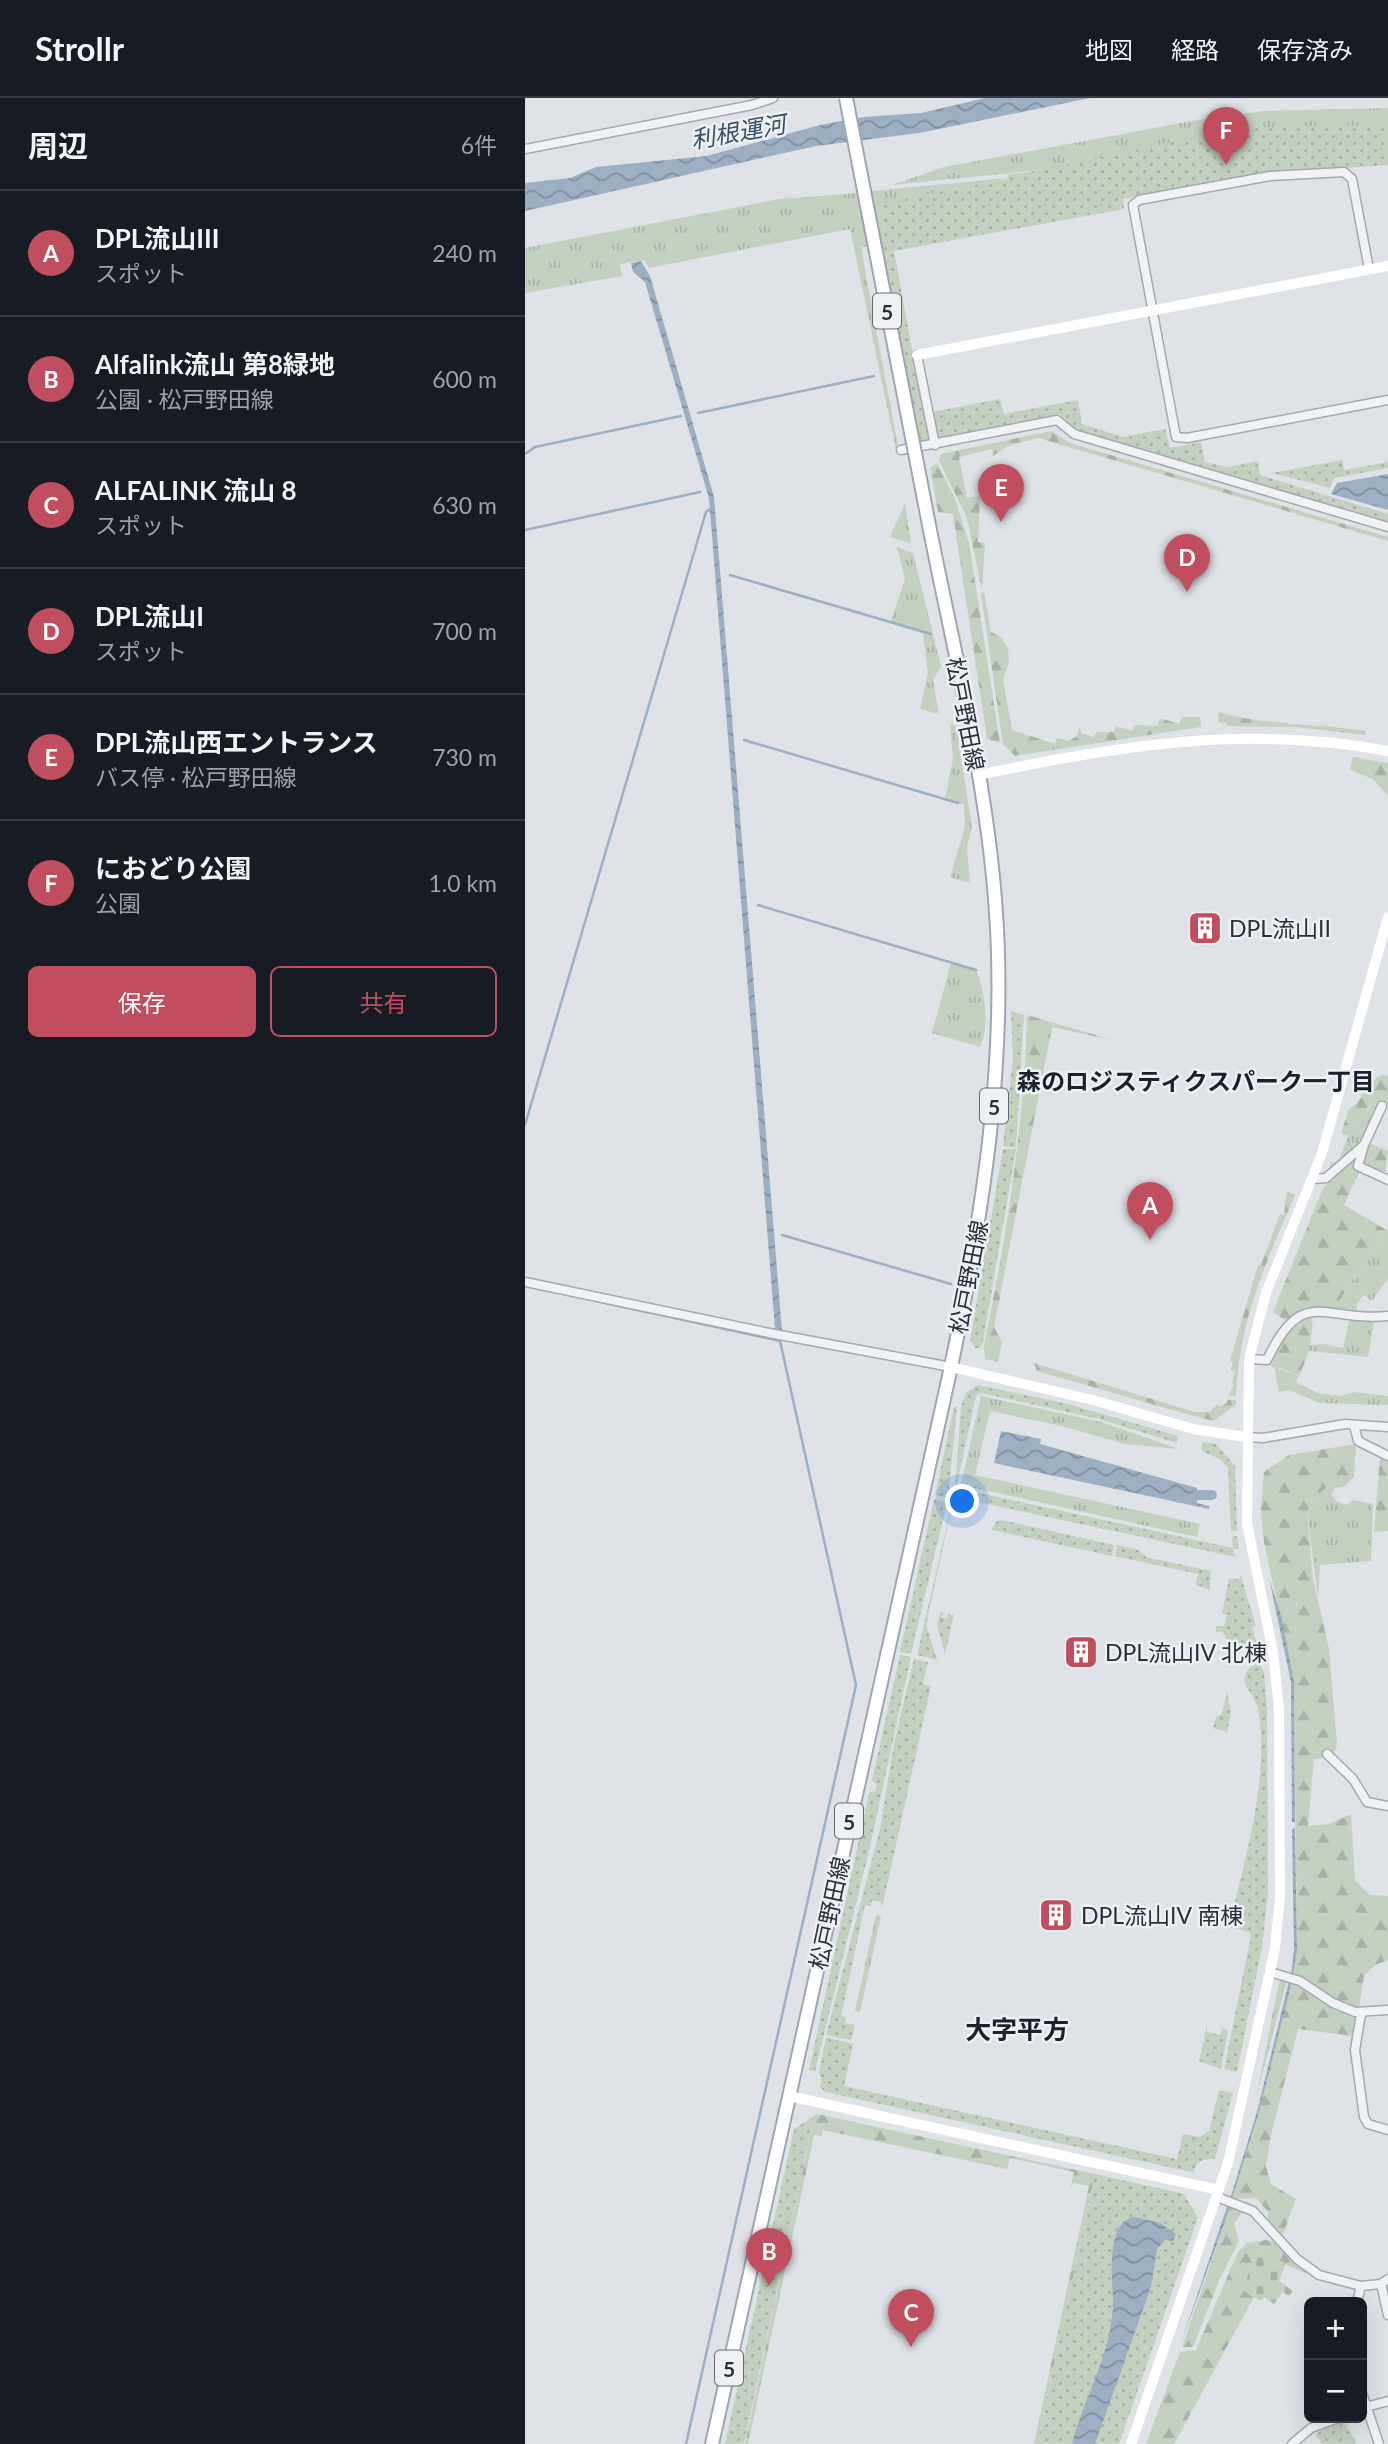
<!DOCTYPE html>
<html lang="ja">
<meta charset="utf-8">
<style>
body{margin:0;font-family:Lato,"Noto Sans JP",sans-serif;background:#242831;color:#f1f3f6}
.controls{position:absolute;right:21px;bottom:21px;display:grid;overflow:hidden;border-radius:10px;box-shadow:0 7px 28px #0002}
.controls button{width:63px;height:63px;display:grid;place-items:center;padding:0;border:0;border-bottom:2px solid #363941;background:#171b24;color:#f1f3f6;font:35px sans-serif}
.you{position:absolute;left:438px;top:1404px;width:24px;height:24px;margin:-18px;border:5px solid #fff;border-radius:50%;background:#1a73e8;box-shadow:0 0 0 10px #1a73e833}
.badge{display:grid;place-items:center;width:46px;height:46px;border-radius:50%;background:#c14e5e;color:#fff;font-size:23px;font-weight:700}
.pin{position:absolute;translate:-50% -58px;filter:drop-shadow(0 2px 4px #0008)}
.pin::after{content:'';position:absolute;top:37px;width:24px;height:21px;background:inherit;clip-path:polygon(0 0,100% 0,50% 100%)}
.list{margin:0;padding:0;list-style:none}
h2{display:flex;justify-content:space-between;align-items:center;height:91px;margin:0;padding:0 28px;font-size:30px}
h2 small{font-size:23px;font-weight:400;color:#9ea1a6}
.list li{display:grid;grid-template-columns:46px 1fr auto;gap:21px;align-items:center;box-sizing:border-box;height:126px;padding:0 28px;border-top:2px solid #363941}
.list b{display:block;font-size:26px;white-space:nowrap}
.list p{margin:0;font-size:23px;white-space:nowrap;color:#9ea1a6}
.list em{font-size:23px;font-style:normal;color:#9ea1a6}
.actions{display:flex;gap:14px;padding:21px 28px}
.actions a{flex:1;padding:16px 0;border:2px solid #c14e5e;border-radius:10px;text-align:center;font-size:24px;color:#c14e5e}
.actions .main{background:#c14e5e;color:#fff}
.map{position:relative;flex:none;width:863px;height:2346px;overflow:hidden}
header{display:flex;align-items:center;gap:42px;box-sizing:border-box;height:98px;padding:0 35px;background:#171b24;border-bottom:2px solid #363941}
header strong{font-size:33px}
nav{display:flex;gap:38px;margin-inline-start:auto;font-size:24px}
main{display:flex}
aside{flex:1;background:#171b24}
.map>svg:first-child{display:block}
.grass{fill:url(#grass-tufts)}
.forest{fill:url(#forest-firs)}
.cemetery{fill:url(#cemetery-stones)}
.park{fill:url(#park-dots)}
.water{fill:url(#water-waves)}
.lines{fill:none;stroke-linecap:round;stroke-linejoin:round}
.stream{stroke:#9dafc3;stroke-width:2.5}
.canal{stroke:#9dafc3;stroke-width:10}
.street-casing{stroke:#a5a9b0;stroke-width:11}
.primary-casing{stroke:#9fa6b1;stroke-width:16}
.street{stroke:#f1f2f5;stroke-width:8}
.secondary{stroke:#fff;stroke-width:10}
.primary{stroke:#fff;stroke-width:12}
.primary-bridge-casing{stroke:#9fa6b1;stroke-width:16;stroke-linecap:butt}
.primary-bridge{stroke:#fff;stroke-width:12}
.labels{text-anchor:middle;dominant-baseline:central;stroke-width:5;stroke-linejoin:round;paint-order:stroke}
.shield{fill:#eef0f4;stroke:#646a73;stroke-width:2}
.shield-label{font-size:21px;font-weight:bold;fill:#29303c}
.street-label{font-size:23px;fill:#29303c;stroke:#eef0f4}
.poi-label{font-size:23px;fill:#29303c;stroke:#eef0f4;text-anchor:start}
.water-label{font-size:24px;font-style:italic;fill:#374e6c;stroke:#eef0f4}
.neighbourhood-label{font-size:24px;font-weight:bold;fill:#1b212d;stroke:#eef0f4}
.quarter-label{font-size:26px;font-weight:bold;fill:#1b212d;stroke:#eef0f4}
</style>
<header>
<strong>Strollr</strong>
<nav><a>地図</a><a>経路</a><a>保存済み</a></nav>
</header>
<main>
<aside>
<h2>周辺<small>6件</small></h2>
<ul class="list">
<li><span class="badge">A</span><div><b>DPL流山III</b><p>スポット</p></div><em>240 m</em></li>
<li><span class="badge">B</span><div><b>Alfalink流山 第8緑地</b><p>公園 · 松戸野田線</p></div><em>600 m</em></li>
<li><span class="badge">C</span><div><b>ALFALINK 流山 8</b><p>スポット</p></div><em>630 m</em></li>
<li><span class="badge">D</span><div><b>DPL流山I</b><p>スポット</p></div><em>700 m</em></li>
<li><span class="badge">E</span><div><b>DPL流山西エントランス</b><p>バス停 · 松戸野田線</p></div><em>730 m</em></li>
<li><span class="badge">F</span><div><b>におどり公園</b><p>公園</p></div><em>1.0 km</em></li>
</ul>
<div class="actions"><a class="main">保存</a><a>共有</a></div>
</aside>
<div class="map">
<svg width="863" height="2346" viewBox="0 0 863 2346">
<defs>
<pattern id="grass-tufts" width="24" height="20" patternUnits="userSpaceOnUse" patternTransform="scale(1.75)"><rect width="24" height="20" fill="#c4d0c0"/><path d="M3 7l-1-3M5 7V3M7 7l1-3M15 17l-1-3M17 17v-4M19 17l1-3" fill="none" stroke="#a8b3a6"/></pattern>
<pattern id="forest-firs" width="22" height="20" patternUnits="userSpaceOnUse" patternTransform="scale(1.75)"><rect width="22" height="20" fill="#c4d0c0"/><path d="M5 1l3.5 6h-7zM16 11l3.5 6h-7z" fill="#a8b3a6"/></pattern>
<pattern id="cemetery-stones" width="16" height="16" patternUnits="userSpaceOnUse" patternTransform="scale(1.75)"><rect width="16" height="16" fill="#c4d0c0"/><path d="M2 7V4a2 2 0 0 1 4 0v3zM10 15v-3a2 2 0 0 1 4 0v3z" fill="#a8b3a6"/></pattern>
<pattern id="park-dots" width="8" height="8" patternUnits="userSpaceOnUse" patternTransform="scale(1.75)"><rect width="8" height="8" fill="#c4d0c0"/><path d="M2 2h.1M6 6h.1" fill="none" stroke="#a8b3a6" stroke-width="1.8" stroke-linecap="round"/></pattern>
<pattern id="water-waves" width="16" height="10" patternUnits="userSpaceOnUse" patternTransform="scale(1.75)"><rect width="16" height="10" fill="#9dafc3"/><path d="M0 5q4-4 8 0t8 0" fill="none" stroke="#808fa0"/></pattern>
</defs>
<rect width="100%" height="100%" fill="#dfe2e7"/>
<!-- grass -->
<path class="grass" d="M 863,10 L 863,27 L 724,32 L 687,36 L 534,70 L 367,87 L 419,69 L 678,21 L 739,13 Z
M 483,80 L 359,107 L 358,155 L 346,93 Z
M 334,95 L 344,148 L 337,149 L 339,167 L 373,348 L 371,351 L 325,131 L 128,169 L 124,170 L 119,162 L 95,166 L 97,178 L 0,195 L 0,150 L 254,101 Z
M 380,405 L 386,445 L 385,445 L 365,439 Z
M 372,449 L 388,455 L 416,569 L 408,582 L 414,616 L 395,611 L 403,575 L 398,535 L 365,525 L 380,481 Z
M 425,625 L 431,628 L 447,729 L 442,749 L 445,785 L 425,779 L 440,729 L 439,707 L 420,701 L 428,661 Z
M 426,865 L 451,872 C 460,892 465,929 455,949 L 407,935 Z
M 850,1004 L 855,1006 L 835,1045 L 809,1070 L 805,1069 L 806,1064 L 813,1065 L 823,1038 C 837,1030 837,1014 850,1004 Z
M 860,1131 L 863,1133 L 863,1180 L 847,1203 L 839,1197 L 832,1206 L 832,1213 L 810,1210 L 826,1184 L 840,1169 Z
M 825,1220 L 849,1223 L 843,1259 L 784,1253 L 785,1247 L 799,1246 L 818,1250 Z
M 749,1269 L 774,1278 L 770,1284 L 795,1296 L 816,1298 L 828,1294 L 863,1298 L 863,1307 L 794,1305 L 765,1292 L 754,1294 Z
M 456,1298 L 576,1324 L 654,1351 L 600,1346 L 537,1328 L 465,1313 L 450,1377 L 675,1426 L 672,1439 L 436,1387 Z
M 806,1385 L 818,1389 L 810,1390 L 807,1397 L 811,1403 L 822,1407 L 828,1402 L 848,1406 L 846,1463 L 795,1467 L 793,1499 L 782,1415 L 787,1402 Z
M 351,1817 L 356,1818 L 335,1914 L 330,1913 Z
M 757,1880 L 762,1882 L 732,1996 L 754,1884 Z"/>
<!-- forest -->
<path class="forest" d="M 526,333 L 545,345 L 863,439 L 863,443 L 513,340 L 483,348 L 468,358 L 467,351 L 434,359 L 442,400 L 455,398 L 453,444 L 460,445 L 457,492 L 442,420 L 414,363 L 416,356 Z
M 412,365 L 430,401 L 444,445 L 475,645 L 462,641 L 428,416 L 413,414 L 405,370 Z
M 459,494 L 466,534 L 476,539 L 483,550 L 484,564 L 478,582 L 487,632 L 530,646 L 532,640 L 543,643 L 551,639 L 555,629 L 556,635 L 569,639 L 571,634 L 589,634 L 591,628 L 607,633 L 610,627 L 632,628 L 635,620 L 654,626 L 657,619 L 675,619 L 676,629 L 490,658 L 478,646 L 456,496 Z
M 694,609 L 694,614 C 741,628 792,625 841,633 L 840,637 L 770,629 L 701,628 L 701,625 L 693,624 Z
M 828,659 L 863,665 L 863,698 L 848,681 L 825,672 Z
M 502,917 L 587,942 L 527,929 L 469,1229 L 477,1244 L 473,1264 L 460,1261 C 461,1255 458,1252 459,1247 C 482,1137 499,1029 502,917 Z
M 858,977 L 863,978 L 863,1008 L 849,1004 C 837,1014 837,1030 823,1038 L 816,1035 L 824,1011 C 839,1003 840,983 858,977 Z
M 844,1045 L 863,1053 L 860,1076 L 836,1065 Z
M 835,1057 L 835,1072 L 819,1107 L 860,1131 L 840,1169 L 826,1184 L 810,1210 L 781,1209 L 760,1222 L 748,1214 L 798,1090 Z
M 762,1093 L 770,1097 C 741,1165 714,1222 711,1298 L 703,1298 L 709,1286 L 707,1285 L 710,1273 L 706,1272 L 708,1264 L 705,1263 L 733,1167 L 736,1167 L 755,1116 L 759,1117 Z
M 788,1217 L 785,1251 L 774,1278 L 756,1270 L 746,1269 C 754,1247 763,1224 788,1217 Z
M 509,1265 L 670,1314 L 684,1314 L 693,1306 L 694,1309 L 702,1305 L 703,1302 L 711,1302 L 711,1306 L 689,1323 L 672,1319 L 512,1273 Z
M 831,1346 L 829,1379 L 818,1389 L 806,1385 L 787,1402 L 782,1415 L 788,1481 L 804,1551 L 812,1646 L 808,1659 L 789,1661 L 783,1728 L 804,1726 L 826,1716 L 830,1782 L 845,1797 L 863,1798 L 863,1862 L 850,1867 L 839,1878 L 829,1938 L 773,1931 L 746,2037 L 741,2069 L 746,2086 L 771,2101 L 757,2139 L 743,2123 L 743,2114 L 731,2100 L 707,2101 L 734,2014 L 772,1852 L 769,1584 L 739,1444 L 736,1412 L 739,1374 L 764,1357 Z
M 855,1358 L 863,1362 L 863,1433 L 849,1434 Z
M 292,2016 L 570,2076 L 512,2346 L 509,2346 L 564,2088 L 548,2085 L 545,2092 L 549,2074 L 485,2060 L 482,2071 L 298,2032 L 296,2038 L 289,2037 L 223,2346 L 220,2346 L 289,2018 Z
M 706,2107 L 719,2111 L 709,2126 L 714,2143 L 694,2183 L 668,2249 L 657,2249 Z
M 741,2142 L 751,2144 L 782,2172 L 780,2175 L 731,2153 L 718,2192 L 729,2199 L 649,2346 L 621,2346 L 655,2254 L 671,2252 L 713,2154 L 722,2145 Z"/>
<!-- cemetery -->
<path class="cemetery" d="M 731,2153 L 761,2165 L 754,2183 L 768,2193 L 764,2198 L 758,2194 L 749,2206 L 739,2199 L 736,2203 L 718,2192 Z"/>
<!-- park -->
<path class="park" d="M 863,27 L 863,67 L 746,75 L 598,101 L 599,111 L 369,153 L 404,344 L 395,346 L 358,155 L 359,107 L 390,98 L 482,81 L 483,77 C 552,68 618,48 687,36 C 745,26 804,28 863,27 Z
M 475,301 L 479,316 L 553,302 L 557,326 L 598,339 L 640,331 L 645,350 L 676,344 L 680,364 L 702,369 L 733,363 L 735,377 L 863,416 L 863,424 L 550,331 L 535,316 L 417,341 L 411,337 L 407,314 Z
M 817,362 L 819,372 L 863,364 L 863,370 L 809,380 L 805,390 L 747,375 Z
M 486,913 L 499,917 L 491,1049 L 478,1048 L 488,960 Z
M 478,1051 L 491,1051 L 458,1244 L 455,1250 L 450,1250 L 445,1242 Z
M 453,1287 L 543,1306 L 653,1338 L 652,1345 L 574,1321 L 456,1295 L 451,1298 L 431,1390 L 708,1450 L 707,1439 L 712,1438 L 714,1451 L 708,1451 L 711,1459 L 429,1399 L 401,1527 L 412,1562 L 392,1557 L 430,1393 L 436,1308 L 441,1295 Z
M 429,1309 L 432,1309 L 423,1400 L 410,1397 Z
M 677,1344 L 691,1346 L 710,1368 L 712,1433 L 706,1433 L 703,1370 L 695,1361 L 677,1353 Z
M 409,1401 L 422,1404 L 386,1556 L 375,1554 Z
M 476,1422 L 589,1447 L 587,1458 L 467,1432 L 470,1424 Z
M 592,1447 L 613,1452 L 621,1459 L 686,1473 L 685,1492 L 671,1487 L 673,1476 L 590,1458 Z
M 716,1478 L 731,1528 L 727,1529 L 732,1546 L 719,1550 L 707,1558 L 703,1555 L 707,1550 L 697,1533 L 691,1534 L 691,1528 L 699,1528 L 702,1517 L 697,1515 L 704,1481 L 714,1481 Z
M 415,1514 L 420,1515 L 416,1519 L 422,1521 L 423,1516 L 429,1517 L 420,1556 L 412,1528 Z
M 375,1557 L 386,1559 L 344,1753 L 290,1973 L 284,1972 L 344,1695 L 350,1693 L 352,1687 L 347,1682 Z
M 389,1561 L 403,1564 L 398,1586 L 406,1588 L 357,1810 L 356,1804 L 347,1802 L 346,1808 L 340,1807 L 316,1918 L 321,1919 L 320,1925 L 330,1927 L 326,1942 L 301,1937 L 355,1731 L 369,1645 Z
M 734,1564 L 739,1575 L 742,1609 L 743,1794 L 737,1849 L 712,1974 L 699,1971 L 726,1838 L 724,1834 L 705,1829 L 702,1838 C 717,1770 746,1680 733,1611 C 731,1600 722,1593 719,1582 L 723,1571 Z
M 702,1594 L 706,1615 L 702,1634 L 688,1630 L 691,1619 L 697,1616 Z
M 682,1927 L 682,1934 L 695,1937 L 697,1930 L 703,1932 L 696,1971 L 674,1963 Z
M 301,1939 L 328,1946 L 319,1988 L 652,2061 L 658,2036 L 675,2039 L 684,2033 L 694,1992 L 708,1995 L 690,2061 C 680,2061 672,2061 669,2074 L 662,2073 L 300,1994 L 295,1989 L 297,1982 L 294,1975 Z
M 289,2018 L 219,2346 L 200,2346 L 269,2031 Z
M 570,2076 L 659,2096 L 673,2120 L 594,2346 L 512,2346 Z
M 818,2321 L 832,2346 L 797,2346 L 790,2336 Z"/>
<!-- water -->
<path class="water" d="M 460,0 L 565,0 L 394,35 L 291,48 L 0,113 L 0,85 L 45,80 L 71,69 L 182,58 L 295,27 L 339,19 L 396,15 Z
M 116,163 L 125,178 L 189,399 L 257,1233 L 250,1231 L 184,400 L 120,184 L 108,174 L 106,165 Z
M 863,376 L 863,412 L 806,396 L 812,385 Z
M 476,1333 L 516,1341 L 515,1346 L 672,1390 L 672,1405 L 684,1408 L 684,1411 L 469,1365 Z
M 744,1480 L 757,1521 L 769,1584 L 770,1724 L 767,1724 L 766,1584 Z
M 770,1730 L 772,1852 L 768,1878 L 766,1877 L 769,1852 L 767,1731 Z
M 764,1883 L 767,1883 L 734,2014 L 707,2101 L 705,2101 L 732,2014 Z
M 703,2106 L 706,2107 L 655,2248 Z
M 610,2119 L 635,2125 L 651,2136 L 648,2143 L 640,2142 L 632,2151 L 626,2189 L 570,2346 L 547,2346 C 559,2300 587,2254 588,2206 C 588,2185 579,2122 610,2119 Z"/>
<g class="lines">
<!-- stream -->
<path class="stream" d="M 173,315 L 349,278
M 0,356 L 10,349 L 156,318
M 0,432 L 175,394
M 205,477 L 406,536
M 219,642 L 433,705
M 233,807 L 451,872
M 0,1027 L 181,414 L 185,411
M 257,1137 L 426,1186
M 71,1203 L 255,1243 L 331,1587 L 161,2346"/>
<!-- canal -->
<path class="canal" d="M 672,1397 L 687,1397"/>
<!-- street casing -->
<g class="street-casing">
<path id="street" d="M 0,51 L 227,7 L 248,0
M 844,171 L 827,81 L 819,74 L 745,78 L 614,102 L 608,107 L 651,339 L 662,340 L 863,302
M 392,257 L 410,347
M 376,352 L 532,322 L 549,336 L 863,429
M 839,1047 L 857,1008
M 788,1081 L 801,1080 L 839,1047 L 833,1068 L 863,1082
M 0,1184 L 244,1235 L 426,1269
M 724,1261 L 742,1262 C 778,1185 800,1225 863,1218
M 829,1327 L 833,1343 L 863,1358
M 721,1339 L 738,1340 L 820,1326 L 863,1329
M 802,1656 L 828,1681 L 842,1704 L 863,1708
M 745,1874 L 775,1883 L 808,1905 L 830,1914 L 863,1912
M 836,1916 L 830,1952 L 839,2019 L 843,2026 L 863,2032
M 692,2099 L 728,2113 L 772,2161 L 794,2177 L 836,2188 L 856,2186 L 863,2181
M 856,2186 L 863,2217
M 832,2204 L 836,2188
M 837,2295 L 854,2346
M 837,2310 L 863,2303
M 767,2346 L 786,2330 L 813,2320"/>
</g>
<!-- primary casing -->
<g class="primary-casing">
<path id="primary" d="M 187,2346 L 426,1269 C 458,1114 483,959 470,801 C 460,675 428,550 404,427"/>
</g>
<!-- street -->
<use href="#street" class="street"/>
<!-- secondary -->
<path class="secondary" d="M 392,257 L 863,168
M 453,677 C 594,648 720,626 863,653
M 426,1269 L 572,1303 L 668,1331 L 721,1339
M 264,1998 L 694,2092
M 606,2346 L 703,2065 L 750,1850 L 755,1799 L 754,1610 L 748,1554 L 722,1426 L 724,1261 L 741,1195 L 797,1055 L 863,819"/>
<!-- primary -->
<use href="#primary" class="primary"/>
<!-- primary-bridge casing -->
<g class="primary-bridge-casing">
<path id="primary-bridge" d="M 321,0 L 404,427"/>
</g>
<!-- primary-bridge -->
<use href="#primary-bridge" class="primary-bridge"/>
</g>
<!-- icons -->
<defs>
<g id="building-square" transform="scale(1.75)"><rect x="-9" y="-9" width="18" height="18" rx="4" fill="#c14e5e" stroke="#eef0f4"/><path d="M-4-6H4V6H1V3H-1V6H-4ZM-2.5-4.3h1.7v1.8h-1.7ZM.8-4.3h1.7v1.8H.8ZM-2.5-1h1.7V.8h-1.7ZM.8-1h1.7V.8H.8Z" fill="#fff"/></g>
</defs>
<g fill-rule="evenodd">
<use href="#building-square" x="680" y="830"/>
<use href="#building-square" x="556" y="1554"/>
<use href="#building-square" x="531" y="1817"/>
</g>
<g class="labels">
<!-- shield labels -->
<g class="shield">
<rect x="348" y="195.5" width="28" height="35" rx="5"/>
<rect x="455" y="990.5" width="28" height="35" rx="5"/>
<rect x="310" y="1705.5" width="28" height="35" rx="5"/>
<rect x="190" y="2252.5" width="28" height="35" rx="5"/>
</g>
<g class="shield-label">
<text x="362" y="213">5</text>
<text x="469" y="1008">5</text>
<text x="324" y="1723">5</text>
<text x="204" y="2270">5</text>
</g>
<!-- street labels -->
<g class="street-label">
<text transform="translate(441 616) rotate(79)">松戸野田線</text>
<text transform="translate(443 1179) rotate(-79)">松戸野田線</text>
<text transform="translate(304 1815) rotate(-78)">松戸野田線</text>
</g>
<!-- poi labels -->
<g class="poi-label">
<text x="704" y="830">DPL流山II</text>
<text x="580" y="1554">DPL流山IV 北棟</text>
<text x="556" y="1817">DPL流山IV 南棟</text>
</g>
<!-- water labels -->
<g class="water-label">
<text transform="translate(213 33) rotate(-10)">利根運河</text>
</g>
<!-- neighbourhood labels -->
<g class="neighbourhood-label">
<text x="671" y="982">森のロジスティクスパーク一丁目</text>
</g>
<!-- quarter labels -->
<g class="quarter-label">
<text x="492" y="1931">大字平方</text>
</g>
</g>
</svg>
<div class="controls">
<button>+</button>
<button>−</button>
</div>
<div class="you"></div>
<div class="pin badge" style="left:625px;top:1142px">A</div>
<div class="pin badge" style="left:244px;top:2188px">B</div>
<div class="pin badge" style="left:386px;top:2249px">C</div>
<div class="pin badge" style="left:662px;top:494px">D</div>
<div class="pin badge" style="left:476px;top:424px">E</div>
<div class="pin badge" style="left:701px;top:67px">F</div>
</div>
</main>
